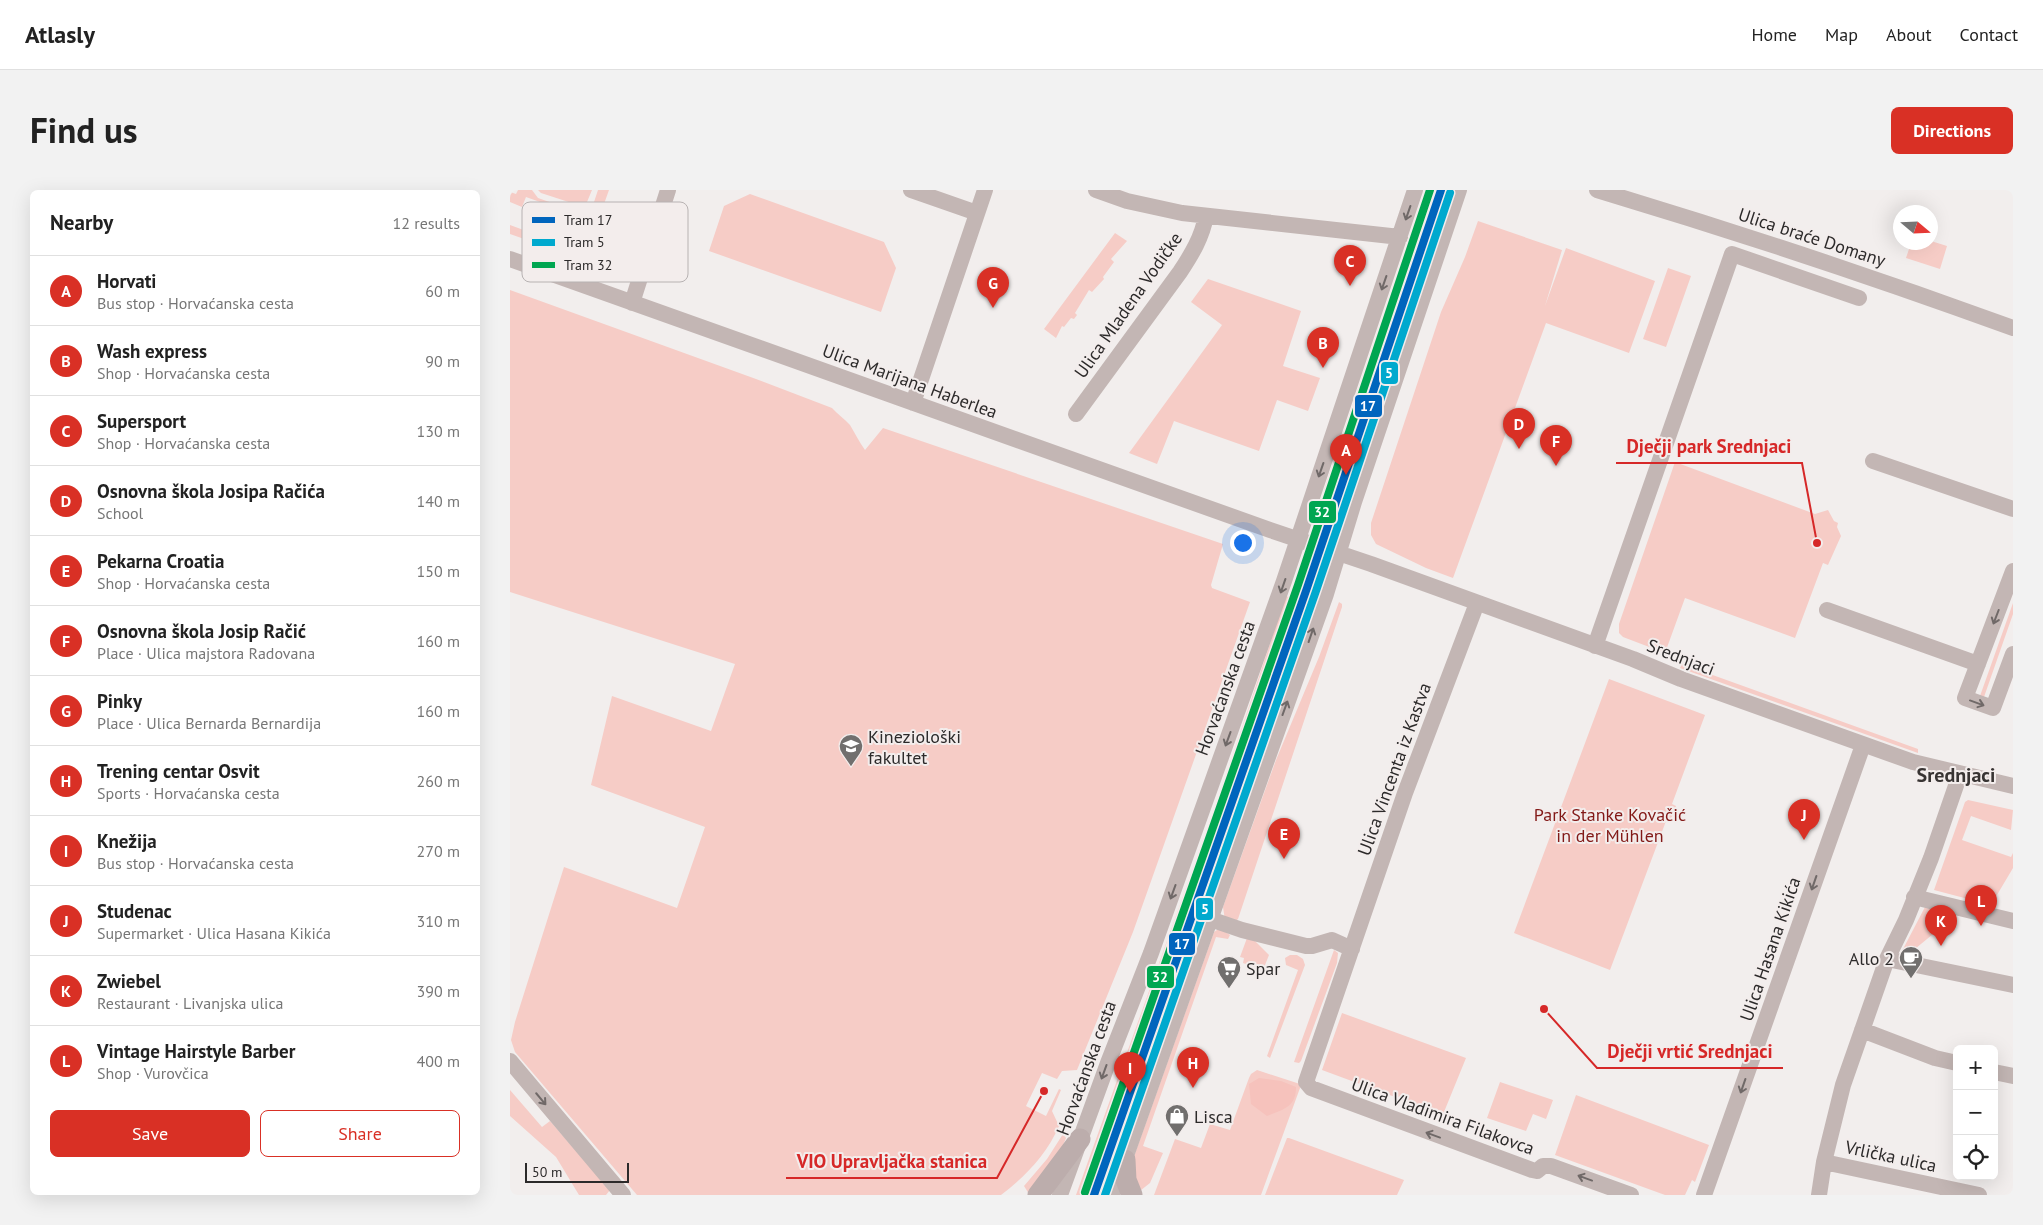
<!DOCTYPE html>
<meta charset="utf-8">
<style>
body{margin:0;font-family:"PT Sans",sans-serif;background:#f2f2f2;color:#222}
.controls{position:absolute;right:15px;bottom:15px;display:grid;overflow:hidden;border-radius:8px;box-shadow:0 5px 20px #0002}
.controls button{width:45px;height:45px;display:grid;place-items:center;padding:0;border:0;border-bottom:1px solid #e0e0e0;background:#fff;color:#222;font:25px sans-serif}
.compass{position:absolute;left:1383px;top:15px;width:45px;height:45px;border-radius:50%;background:#fff;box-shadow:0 5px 20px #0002;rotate:109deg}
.scale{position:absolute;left:15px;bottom:12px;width:104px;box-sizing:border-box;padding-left:5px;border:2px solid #2c2a2a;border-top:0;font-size:14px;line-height:18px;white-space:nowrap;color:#2c2a2a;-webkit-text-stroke:4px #f3edec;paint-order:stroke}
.you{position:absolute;left:732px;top:352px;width:18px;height:18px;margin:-12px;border:4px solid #fff;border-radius:50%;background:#1a73e8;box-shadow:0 0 0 8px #1a73e833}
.badge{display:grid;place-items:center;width:32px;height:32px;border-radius:50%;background:#d93025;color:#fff;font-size:16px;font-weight:700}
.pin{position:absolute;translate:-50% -41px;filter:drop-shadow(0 1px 2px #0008)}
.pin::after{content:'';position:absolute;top:26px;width:18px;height:15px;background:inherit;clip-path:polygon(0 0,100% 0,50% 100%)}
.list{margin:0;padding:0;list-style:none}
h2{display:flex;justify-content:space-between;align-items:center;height:65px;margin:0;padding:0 20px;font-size:21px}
h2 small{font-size:16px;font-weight:400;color:#767676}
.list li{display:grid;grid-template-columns:32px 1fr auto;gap:15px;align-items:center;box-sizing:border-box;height:70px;padding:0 20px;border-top:1px solid #e0e0e0}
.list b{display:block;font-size:19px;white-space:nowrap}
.list p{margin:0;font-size:16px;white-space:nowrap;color:#767676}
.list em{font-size:16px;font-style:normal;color:#767676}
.actions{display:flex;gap:10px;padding:15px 20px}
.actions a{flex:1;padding:11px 0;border:1px solid #d93025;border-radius:8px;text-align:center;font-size:18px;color:#d93025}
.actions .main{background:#d93025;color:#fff}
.icon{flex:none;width:28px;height:28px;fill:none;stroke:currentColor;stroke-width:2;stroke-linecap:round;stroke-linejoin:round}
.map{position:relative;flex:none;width:1503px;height:1005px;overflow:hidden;border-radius:8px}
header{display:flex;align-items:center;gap:30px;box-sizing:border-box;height:70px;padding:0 25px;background:#fff;border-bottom:1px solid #e0e0e0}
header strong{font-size:24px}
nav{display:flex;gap:28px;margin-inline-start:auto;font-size:18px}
.intro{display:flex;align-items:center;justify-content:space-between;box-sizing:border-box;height:120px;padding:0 30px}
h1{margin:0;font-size:35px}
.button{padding:12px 22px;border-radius:8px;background:#d93025;color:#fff;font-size:18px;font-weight:700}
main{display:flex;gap:30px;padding:0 30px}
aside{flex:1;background:#fff;border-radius:8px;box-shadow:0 5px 20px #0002}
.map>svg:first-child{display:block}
.green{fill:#f6ccc6}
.forest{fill:#f6c2bc}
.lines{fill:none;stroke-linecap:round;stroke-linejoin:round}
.minor{stroke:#c3b6b4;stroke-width:16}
.major{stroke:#bcadac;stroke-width:21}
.tram-1-casing{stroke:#f3edec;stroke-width:11}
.tram-2-casing{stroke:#f3edec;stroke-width:11}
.tram-3-casing{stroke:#f3edec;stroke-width:11}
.tram-1{stroke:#0065bd;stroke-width:8}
.tram-2{stroke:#00a9ce;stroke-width:8}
.tram-3{stroke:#00a651;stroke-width:8}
.oneway{stroke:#706968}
.labels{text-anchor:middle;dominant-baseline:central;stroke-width:4;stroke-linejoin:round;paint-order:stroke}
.street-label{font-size:18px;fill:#2c2a2a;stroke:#f3edec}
.poi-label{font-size:18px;fill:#2c2a2a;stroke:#f3edec;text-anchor:start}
.park-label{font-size:18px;fill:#821917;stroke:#f3edec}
.quarter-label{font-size:20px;font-weight:bold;fill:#383433;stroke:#f3edec}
.key{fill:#f3edec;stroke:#b7b2b2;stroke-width:1}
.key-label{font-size:14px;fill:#2c2a2a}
.leader{fill:none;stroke:#d62828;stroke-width:2}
.callout-dot{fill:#d62828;stroke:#f3edec;stroke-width:2}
.callout-label{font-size:19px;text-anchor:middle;font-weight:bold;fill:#d62828;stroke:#f3edec;stroke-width:4;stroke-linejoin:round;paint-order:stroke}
.line-badge{stroke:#f3edec;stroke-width:2}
.badge-label{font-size:14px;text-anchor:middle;font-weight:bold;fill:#fff}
</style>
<header>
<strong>Atlasly</strong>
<nav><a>Home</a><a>Map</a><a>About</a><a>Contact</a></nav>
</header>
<div class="intro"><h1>Find us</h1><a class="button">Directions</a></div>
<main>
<aside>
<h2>Nearby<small>12 results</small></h2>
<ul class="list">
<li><span class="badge">A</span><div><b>Horvati</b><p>Bus stop · Horvaćanska cesta</p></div><em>60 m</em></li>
<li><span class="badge">B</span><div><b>Wash express</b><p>Shop · Horvaćanska cesta</p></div><em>90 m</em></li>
<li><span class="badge">C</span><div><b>Supersport</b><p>Shop · Horvaćanska cesta</p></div><em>130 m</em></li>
<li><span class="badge">D</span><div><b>Osnovna škola Josipa Račića</b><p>School</p></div><em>140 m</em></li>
<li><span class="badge">E</span><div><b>Pekarna Croatia</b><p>Shop · Horvaćanska cesta</p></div><em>150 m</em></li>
<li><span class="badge">F</span><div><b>Osnovna škola Josip Račić</b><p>Place · Ulica majstora Radovana</p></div><em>160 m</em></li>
<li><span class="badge">G</span><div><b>Pinky</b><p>Place · Ulica Bernarda Bernardija</p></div><em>160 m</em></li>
<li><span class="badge">H</span><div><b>Trening centar Osvit</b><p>Sports · Horvaćanska cesta</p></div><em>260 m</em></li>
<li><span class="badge">I</span><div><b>Knežija</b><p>Bus stop · Horvaćanska cesta</p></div><em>270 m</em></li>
<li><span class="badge">J</span><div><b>Studenac</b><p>Supermarket · Ulica Hasana Kikića</p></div><em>310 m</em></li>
<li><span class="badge">K</span><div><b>Zwiebel</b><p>Restaurant · Livanjska ulica</p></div><em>390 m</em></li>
<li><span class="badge">L</span><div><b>Vintage Hairstyle Barber</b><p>Shop · Vurovčica</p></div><em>400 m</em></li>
</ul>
<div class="actions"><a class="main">Save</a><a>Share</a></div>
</aside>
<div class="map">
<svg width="1503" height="1005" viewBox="0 0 1503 1005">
<rect width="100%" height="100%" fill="#f2eeed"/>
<!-- green -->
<path class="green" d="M 8,0 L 22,0 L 28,8 L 68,22 L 79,19 L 83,15 L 88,0 L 99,0 L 84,42 L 69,37 L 72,27 L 16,7 L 12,17 L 0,12 L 0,2 L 6,4 Z
M 28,0 L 82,0 L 77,12 L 71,16 L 31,3 Z
M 915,0 L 940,0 L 836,307 L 814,300 Z
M 240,4 L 374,52 L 386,78 L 371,122 L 199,61 L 214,16 Z
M 968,31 L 1052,60 L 1035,116 L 1056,58 L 1145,91 L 1119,163 L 1036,133 L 943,388 L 916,378 L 866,354 L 861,345 L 861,333 L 931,122 L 955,67 Z
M 0,35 L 57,56 L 54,63 L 0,44 Z
M 605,43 L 617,51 L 601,69 L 604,72 L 593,87 L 594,89 L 582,102 L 579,100 L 565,123 L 567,125 L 564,129 L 561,128 L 554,137 L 552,136 L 546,148 L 534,139 Z
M 1421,51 L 1437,56 L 1430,79 L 1396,68 L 1401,53 L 1420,52 Z
M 1158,78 L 1181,86 L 1156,157 L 1133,149 Z
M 698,89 L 791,121 L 773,176 L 810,188 L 798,221 L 767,210 L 749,261 L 664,231 L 647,274 L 619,263 L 712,135 L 681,112 Z
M 0,100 L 246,189 L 322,218 C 327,224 335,229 340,235 C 345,243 349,252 355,260 L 373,238 L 713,354 L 701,395 L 702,398 L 740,412 L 623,742 L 567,880 L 552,881 L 547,889 L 532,883 L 516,916 L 536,926 L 549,899 L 551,900 L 542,921 L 549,936 C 537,964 515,987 491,1005 L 127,1005 L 5,862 L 1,850 L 5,832 L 54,677 L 167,718 L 195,637 L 81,595 L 102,506 L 201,541 L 225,474 L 0,402 Z
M 1165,272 L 1305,324 L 1318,320 L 1324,331 L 1328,333 L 1327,337 L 1331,346 L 1318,375 L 1313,373 L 1285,448 L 1175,408 L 1155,463 L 1113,447 L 1109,443 L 1109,434 Z
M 776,406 L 799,415 L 593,1005 L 566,1005 L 710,603 Z
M 829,412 L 832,414 L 832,417 L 728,729 L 722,734 L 715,730 L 713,717 L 766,570 L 809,467 Z
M 1503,413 L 1503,424 L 1474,507 L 1470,506 Z
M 1172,474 L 1408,559 L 1408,563 L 1170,478 Z
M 1099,489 L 1195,525 L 1162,614 L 1166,616 L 1160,632 L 1156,631 L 1100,780 L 1004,743 Z
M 1458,610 L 1503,620 L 1501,640 L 1461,626 L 1452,650 L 1501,667 L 1503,663 L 1503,678 L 1481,715 L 1424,700 L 1455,612 Z
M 1415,717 L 1441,721 L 1434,735 L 1394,768 L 1391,767 L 1391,763 Z
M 710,738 L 720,745 L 718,749 L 706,747 L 633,956 L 653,963 L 640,993 L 626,1004 L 622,972 L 704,742 Z
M 737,748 L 743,749 L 759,765 L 753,780 L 733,773 L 734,768 L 730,767 Z
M 824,760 L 828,763 L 827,773 L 791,871 L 789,873 L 784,872 Z
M 780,765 L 787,765 L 793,769 L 795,775 L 760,868 L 757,866 L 788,780 L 776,775 L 775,768 Z
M 832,823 L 956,868 L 934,922 L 931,924 L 812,880 Z
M 747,880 L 790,894 L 790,898 L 751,1005 L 644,1005 L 665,949 L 691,958 L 700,934 L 720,940 L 739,888 L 741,884 Z
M 990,892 L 1043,910 L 1036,929 L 1023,924 L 1016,941 L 977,928 Z
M 0,900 L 32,937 L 40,931 L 100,1000 L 96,1005 L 69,1005 L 46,967 L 0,926 Z
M 1066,905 L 1199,955 L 1185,992 L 1182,990 L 1175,1005 L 1155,1005 L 1045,965 Z
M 553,944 L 556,948 L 551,960 L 519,1004 L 514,996 L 537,969 Z
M 777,948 L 779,948 L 894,990 L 887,1005 L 755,1005 Z"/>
<!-- forest -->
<path class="forest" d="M 749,888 L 771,891 L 786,897 C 786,918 773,919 757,926 L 741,914 L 739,894 Z"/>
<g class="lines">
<!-- minor -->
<path class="minor" d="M 401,0 L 467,23
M 586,0 L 617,11 L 672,23 L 890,47
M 1087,0 C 1227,42 1366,88 1503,138
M 0,69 L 760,340 L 861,374 L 1123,469 L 1171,489 L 1403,572 L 1503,596
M 122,113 L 158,0
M 403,213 L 475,0
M 566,224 L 670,82 C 682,64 692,47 696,26
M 1363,271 L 1503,319
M 1503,381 L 1455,508 L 1483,518 L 1503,464
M 967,413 L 895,603 L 796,892 L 801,898 L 1022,980 L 1027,981 L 1033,976 L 1041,976 L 1121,1005
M 1317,420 L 1468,474
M 1085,456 L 1222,64 L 1349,108
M 1404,707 L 1503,731
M 700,729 L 732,740 L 796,756 L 802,756 L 822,750 L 842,759
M 1377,769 L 1503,795
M 1352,840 L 1425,868 L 1447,873
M 0,871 L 113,1005
M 1484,882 L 1503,886
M 1314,972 L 1469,1005
M 550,1005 L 598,873 L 641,763 L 774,391 L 905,0
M 602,1005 L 816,404 L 844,312 L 949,0
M 1194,1005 L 1353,555
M 1309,1005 L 1314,972 L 1333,895 L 1377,769 L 1396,730 L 1421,668 L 1450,584"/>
<!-- major -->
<path class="major" d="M 615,970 L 616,990 L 622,1005
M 528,1005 L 570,949"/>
<!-- tram-1 casing -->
<g class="tram-1-casing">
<path id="tram-1" d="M 584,1005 L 797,398 L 931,0"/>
</g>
<!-- tram-2 casing -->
<g class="tram-2-casing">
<path id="tram-2" d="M 595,1005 L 806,401 L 940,3"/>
</g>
<!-- tram-3 casing -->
<g class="tram-3-casing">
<path id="tram-3" d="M 575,1002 L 788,395 L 920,0"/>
</g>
<!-- tram-1 -->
<use href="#tram-1" class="tram-1"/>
<!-- tram-2 -->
<use href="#tram-2" class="tram-2"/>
<!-- tram-3 -->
<use href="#tram-3" class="tram-3"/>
</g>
<!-- one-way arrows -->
<defs><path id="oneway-shaft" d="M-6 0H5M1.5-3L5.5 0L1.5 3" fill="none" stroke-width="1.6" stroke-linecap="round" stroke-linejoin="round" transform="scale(1.25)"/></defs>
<g class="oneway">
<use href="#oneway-shaft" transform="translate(898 23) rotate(109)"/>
<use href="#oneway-shaft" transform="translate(874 93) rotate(109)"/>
<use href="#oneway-shaft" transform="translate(811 280) rotate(109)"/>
<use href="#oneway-shaft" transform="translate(773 396) rotate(109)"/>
<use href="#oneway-shaft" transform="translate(1486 427) rotate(111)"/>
<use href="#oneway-shaft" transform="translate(801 445) rotate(-71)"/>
<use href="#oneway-shaft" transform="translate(1467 513) rotate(20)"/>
<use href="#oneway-shaft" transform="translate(775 518) rotate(-70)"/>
<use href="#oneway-shaft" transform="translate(718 549) rotate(110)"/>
<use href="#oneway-shaft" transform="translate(1304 693) rotate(109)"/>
<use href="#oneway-shaft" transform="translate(663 702) rotate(110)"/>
<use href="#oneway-shaft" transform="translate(594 882) rotate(110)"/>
<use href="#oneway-shaft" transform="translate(1233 896) rotate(109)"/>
<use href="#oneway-shaft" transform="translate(31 909) rotate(50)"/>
<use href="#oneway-shaft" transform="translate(923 945) rotate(-160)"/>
<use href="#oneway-shaft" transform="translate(1075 988) rotate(-160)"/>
</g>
<!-- icons -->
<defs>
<g id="university-pin" transform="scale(1.25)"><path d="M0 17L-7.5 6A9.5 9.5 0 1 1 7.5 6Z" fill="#716f6e" stroke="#f3edec"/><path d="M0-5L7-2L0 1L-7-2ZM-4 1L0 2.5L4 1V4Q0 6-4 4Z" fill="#fff"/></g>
<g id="cafe-pin" transform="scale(1.25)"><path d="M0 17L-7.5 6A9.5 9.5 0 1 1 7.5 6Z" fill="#716f6e" stroke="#f3edec"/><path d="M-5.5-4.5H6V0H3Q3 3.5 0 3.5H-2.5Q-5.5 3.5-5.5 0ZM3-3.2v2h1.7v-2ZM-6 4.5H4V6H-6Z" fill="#fff"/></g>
<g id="supermarket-pin" transform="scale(1.25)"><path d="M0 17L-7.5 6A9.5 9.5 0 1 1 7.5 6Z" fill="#716f6e" stroke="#f3edec"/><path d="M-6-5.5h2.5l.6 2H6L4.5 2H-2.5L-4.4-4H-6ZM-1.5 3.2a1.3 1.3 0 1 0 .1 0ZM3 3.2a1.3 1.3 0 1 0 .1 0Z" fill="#fff"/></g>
<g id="shop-pin" transform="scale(1.25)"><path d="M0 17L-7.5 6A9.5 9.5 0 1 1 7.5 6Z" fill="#716f6e" stroke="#f3edec"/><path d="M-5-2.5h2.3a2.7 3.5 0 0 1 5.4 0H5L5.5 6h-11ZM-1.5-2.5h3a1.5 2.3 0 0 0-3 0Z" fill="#fff"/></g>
</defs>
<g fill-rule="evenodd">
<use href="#university-pin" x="341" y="556"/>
<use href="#cafe-pin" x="1401" y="768"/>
<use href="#supermarket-pin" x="719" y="778"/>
<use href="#shop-pin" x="667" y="926"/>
</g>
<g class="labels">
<!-- street labels -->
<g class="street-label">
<text transform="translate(1302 47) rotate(18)">Ulica braće Domany</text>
<text transform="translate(618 115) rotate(-55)">Ulica Mladena Vodičke</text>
<text transform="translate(400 191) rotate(20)">Ulica Marijana Haberlea</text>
<text transform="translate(1171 467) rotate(21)">Srednjaci</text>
<text transform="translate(715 498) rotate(-70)">Horvaćanska cesta</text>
<text transform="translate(884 579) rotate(-70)">Ulica Vincenta iz Kastva</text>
<text transform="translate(1260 759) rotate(-71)">Ulica Hasana Kikića</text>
<text transform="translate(576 878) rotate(-70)">Horvaćanska cesta</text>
<text transform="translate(933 926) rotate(20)">Ulica Vladimira Filakovca</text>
<text transform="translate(1381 966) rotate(12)">Vrlička ulica</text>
</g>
<!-- poi labels -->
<g class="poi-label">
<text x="358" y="546">Kineziološki<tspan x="358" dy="21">fakultet</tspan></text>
<text x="1384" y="768" text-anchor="end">Allo 2</text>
<text x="736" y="778">Spar</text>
<text x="684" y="926">Lisca</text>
</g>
<!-- park labels -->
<g class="park-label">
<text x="1100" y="624">Park Stanke Kovačić<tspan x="1100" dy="21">in der Mühlen</tspan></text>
</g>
<!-- quarter labels -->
<g class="quarter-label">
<text x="1446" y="585">Srednjaci</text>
</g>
</g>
<!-- legend -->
<rect x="12" y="12" width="166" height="80" rx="8" class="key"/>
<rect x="22" y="27" width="23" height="6" fill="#0065bd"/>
<rect x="22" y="49" width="23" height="7" fill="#00a9ce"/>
<rect x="22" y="72" width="23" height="6" fill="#00a651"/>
<g class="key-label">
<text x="54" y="35">Tram 17</text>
<text x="54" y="57">Tram 5</text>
<text x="54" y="80">Tram 32</text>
</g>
<!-- callouts -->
<path class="leader" d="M1307 353L1292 273H1106M1034 819L1087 878H1273M534 901L487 988H276"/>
<g class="callout-dot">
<circle cx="1307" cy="353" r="5"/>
<circle cx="1034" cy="819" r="5"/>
<circle cx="534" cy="901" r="5"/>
</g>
<g class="callout-label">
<text x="1199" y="263">Dječji park Srednjaci</text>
<text x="1180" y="868">Dječji vrtić Srednjaci</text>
<text x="382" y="978">VIO Upravljačka stanica</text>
</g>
<g class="line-badge">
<rect x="870" y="171" width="19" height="24" rx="5" fill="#00a9ce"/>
<rect x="844" y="204" width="29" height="24" rx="5" fill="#0065bd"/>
<rect x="798" y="310" width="29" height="24" rx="5" fill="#00a651"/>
<rect x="685" y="707" width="19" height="24" rx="5" fill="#00a9ce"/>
<rect x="658" y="742" width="28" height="24" rx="5" fill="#0065bd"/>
<rect x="636" y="775" width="29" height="24" rx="5" fill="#00a651"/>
</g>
<g class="badge-label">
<text x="879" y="188">5</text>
<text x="858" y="221">17</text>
<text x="812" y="327">32</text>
<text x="695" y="724">5</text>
<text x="672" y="759">17</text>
<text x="650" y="792">32</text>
</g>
</svg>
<div class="controls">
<button>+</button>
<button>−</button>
<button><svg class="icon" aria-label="locate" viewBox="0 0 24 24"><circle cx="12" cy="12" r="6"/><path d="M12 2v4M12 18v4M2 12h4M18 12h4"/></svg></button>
</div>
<svg class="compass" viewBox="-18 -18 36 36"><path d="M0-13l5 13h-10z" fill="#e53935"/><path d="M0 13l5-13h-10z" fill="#767676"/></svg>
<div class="scale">50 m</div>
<div class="you"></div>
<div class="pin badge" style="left:836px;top:285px">A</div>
<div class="pin badge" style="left:813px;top:178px">B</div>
<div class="pin badge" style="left:840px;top:96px">C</div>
<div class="pin badge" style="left:1009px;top:259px">D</div>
<div class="pin badge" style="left:774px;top:669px">E</div>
<div class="pin badge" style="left:1046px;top:276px">F</div>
<div class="pin badge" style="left:483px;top:118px">G</div>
<div class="pin badge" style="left:683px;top:898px">H</div>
<div class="pin badge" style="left:620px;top:903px">I</div>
<div class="pin badge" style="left:1294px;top:650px">J</div>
<div class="pin badge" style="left:1431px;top:756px">K</div>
<div class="pin badge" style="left:1471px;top:736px">L</div>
</div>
</main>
